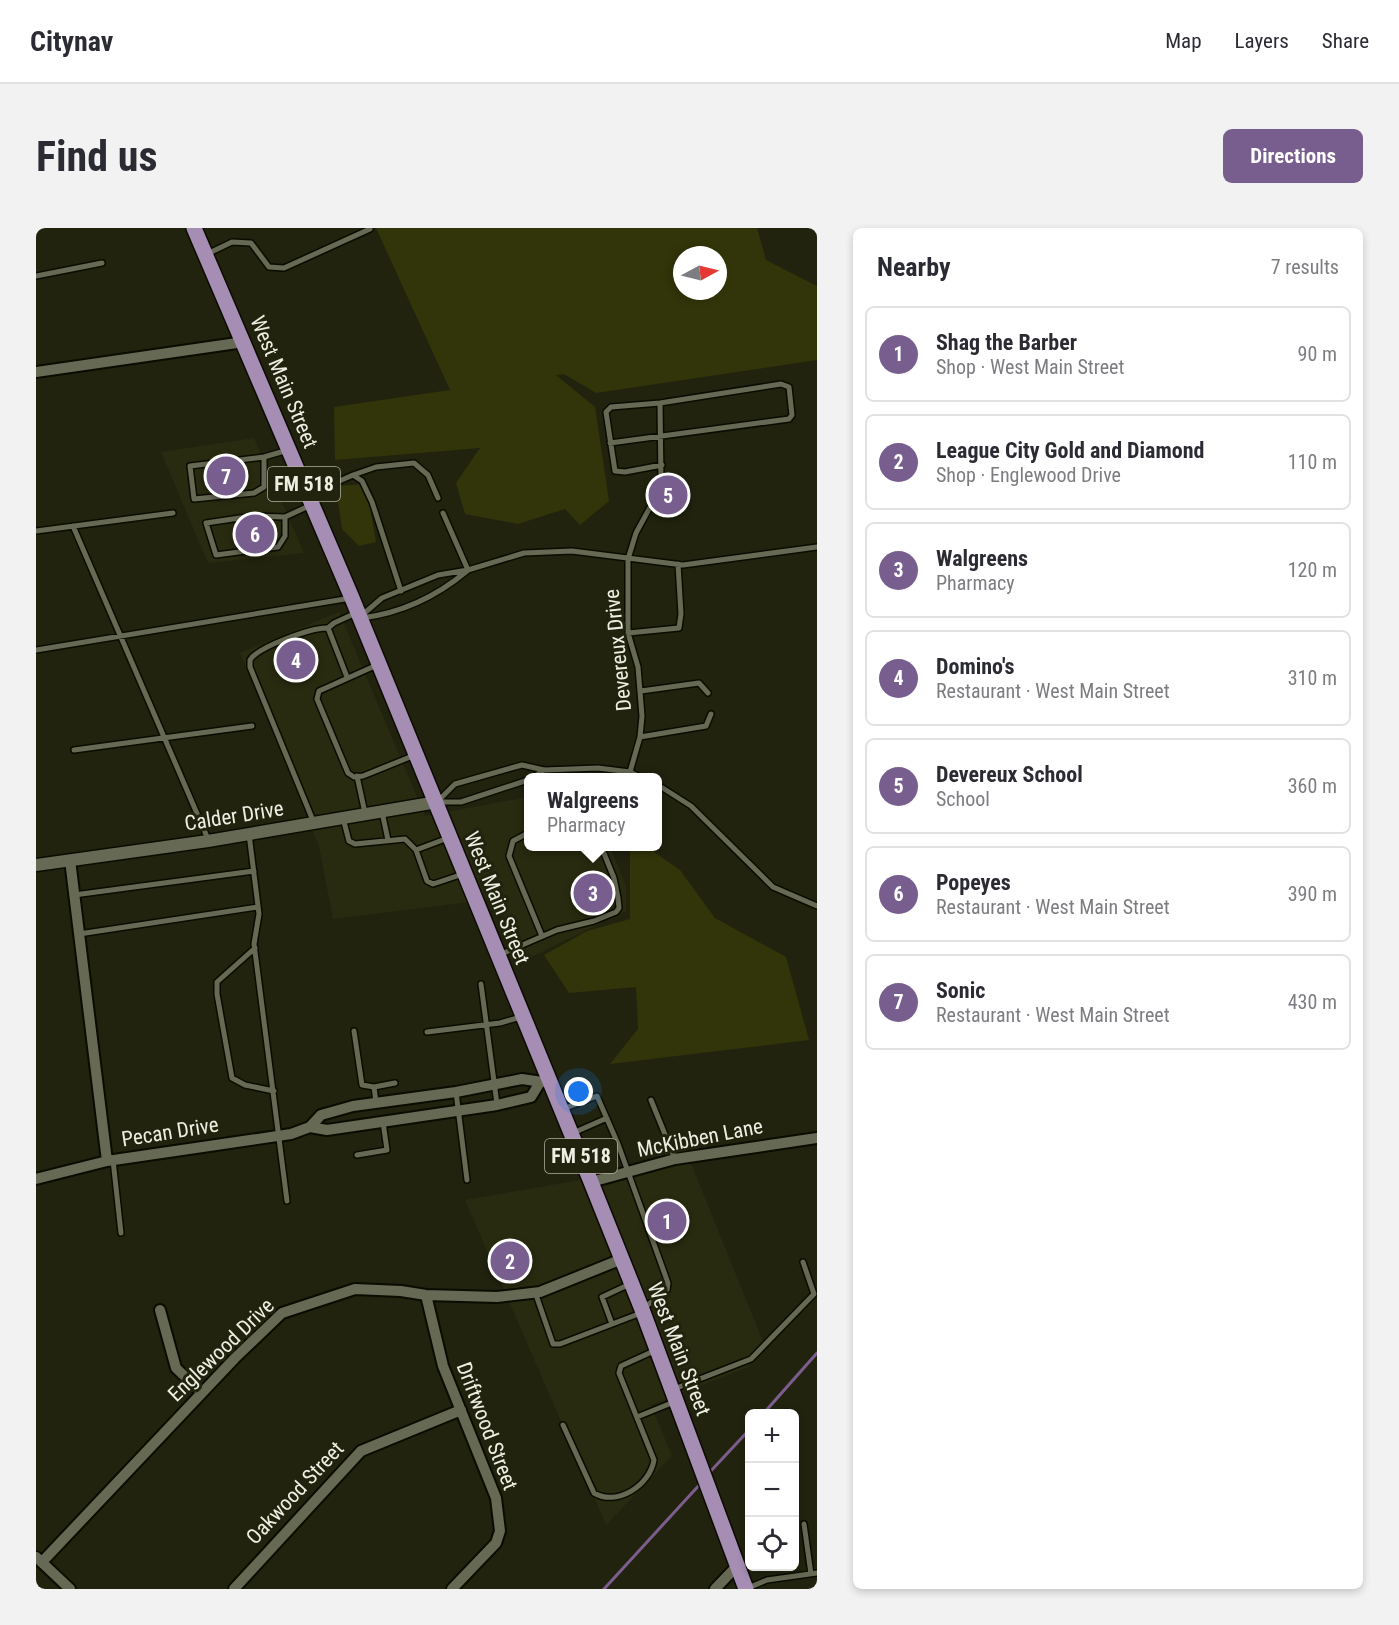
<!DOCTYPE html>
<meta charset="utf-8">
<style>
body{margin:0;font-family:"Roboto Condensed",sans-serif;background:#f2f2f3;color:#2b2b33}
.controls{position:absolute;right:18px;bottom:18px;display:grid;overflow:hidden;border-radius:9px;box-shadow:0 3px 9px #0003}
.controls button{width:54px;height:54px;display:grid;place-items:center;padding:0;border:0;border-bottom:2px solid #e1e1e2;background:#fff;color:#2b2b33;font:30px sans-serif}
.compass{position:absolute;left:637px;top:18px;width:54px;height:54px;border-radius:50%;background:#fff;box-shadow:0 3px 9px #0003;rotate:83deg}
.you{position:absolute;left:543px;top:864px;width:21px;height:21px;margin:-15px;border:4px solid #fff;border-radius:50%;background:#1a73e8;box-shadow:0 0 0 9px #1a73e833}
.badge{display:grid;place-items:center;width:39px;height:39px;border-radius:50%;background:#775e8e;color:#fff;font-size:20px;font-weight:700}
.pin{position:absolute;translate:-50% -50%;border:3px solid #fff;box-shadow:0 2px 6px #0006}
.popup{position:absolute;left:488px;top:545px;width:138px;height:78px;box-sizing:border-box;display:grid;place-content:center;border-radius:9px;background:#fff;filter:drop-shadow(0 2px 4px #0005);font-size:20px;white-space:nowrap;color:#7c7c81}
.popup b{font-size:22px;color:#2b2b33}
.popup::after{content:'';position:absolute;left:50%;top:100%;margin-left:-12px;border:12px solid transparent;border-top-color:#fff}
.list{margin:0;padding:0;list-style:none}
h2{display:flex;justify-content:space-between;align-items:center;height:78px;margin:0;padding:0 24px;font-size:26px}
h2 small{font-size:20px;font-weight:400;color:#7c7c81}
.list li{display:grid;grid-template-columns:39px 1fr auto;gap:18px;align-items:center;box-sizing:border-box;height:96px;margin:0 12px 12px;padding:0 12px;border:2px solid #e1e1e2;border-radius:9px}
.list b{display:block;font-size:22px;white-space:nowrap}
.list p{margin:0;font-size:20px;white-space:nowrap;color:#7c7c81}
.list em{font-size:20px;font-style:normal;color:#7c7c81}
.icon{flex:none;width:33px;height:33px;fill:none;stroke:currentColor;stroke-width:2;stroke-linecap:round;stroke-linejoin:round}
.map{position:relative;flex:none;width:781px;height:1361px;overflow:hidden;border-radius:9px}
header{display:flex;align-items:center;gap:36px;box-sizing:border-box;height:84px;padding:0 30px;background:#fff;border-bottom:2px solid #e1e1e2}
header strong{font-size:28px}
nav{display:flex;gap:33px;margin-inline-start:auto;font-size:21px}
.intro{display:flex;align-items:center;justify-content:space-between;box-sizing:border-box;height:144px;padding:0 36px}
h1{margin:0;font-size:42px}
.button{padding:15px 27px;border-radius:9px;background:#775e8e;color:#fff;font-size:21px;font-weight:700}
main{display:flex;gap:36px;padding:0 36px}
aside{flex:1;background:#fff;border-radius:9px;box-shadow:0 3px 9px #0003}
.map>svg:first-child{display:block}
.built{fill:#292b10}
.green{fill:#323509;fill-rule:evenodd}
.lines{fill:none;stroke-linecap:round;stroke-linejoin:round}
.stream{stroke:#7d5d8e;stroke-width:3}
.service-casing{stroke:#0b0c00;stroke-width:8}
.minor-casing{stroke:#0b0c00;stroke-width:14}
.tertiary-casing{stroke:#0b0c00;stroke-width:15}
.primary-casing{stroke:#0b0c00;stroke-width:18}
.service{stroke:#666953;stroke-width:5}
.minor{stroke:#666953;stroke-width:10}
.tertiary{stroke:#666953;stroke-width:12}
.primary{stroke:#a68db4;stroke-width:15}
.labels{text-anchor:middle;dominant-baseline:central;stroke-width:6;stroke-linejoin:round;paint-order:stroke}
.shield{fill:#21230f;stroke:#b0b2a3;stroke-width:1.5}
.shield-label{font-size:20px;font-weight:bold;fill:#eeefe3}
.street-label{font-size:21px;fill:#eeefe3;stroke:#21230f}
</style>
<header>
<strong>Citynav</strong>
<nav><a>Map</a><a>Layers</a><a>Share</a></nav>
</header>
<div class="intro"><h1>Find us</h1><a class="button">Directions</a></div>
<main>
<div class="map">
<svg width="781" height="1361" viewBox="0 0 781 1361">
<rect width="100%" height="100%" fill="#21230f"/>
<!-- built -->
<path class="built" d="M 218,210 L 268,325 L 172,335 L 125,224 Z
M 303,384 L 389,588 L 492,569 L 492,618 L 574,619 L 590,658 L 590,683 L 489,732 L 459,671 L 297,691 L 283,618 L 204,425 Z
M 654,933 L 728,1116 L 712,1139 L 615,1177 L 636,1228 L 570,1297 L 429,972 Z"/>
<!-- green -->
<path class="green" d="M 340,0 L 721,0 L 730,32 L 781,58 L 781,132 L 560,165 L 528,146 L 520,147 L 559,179 L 573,273 L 544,297 L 529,281 L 482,296 L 429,286 L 420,255 L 444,220 L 299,232 L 298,179 L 414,162 ZM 646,27 L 682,27 L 682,63 L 646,63 Z
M 330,256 L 340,314 L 323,318 L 306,301 L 300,258 Z
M 594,619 L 611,619 L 644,642 L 679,690 L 750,729 L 773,812 L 574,836 L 602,801 L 600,759 L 533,765 L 508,727 L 551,703 L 594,691 Z"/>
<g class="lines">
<!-- stream -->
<path class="stream" d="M 727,1186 L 781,1125
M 672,1246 L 714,1201
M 568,1361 L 666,1254"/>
<!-- service casing -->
<g class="service-casing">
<path id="service" d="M 171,26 L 196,14 L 215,15 L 233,39 L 248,40 L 334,1
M 0,48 L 66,35
M 574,215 L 753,191 L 756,187 L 753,159 L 745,156 L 624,175 L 575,179 L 570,184 L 579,243 L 589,244 L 626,237
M 228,229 L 228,259 L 218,265 L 158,271 L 154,238 L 228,229 L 252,222
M 317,247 L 340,239 L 378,235 L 392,247 L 402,270
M 274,266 L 317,247 L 326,253 L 336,274 L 365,363
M 407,285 L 432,342
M 249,289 L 249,308 L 242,319 L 180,327 L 170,295 L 217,288 L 249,289 L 275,277
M 37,298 L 172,611
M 0,303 L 137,285
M 325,388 L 346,370 L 402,347 L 432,342 L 488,325 L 536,323 L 647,337 L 781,319
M 326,390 C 366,385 401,368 431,343
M 592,405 L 643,400 L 645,386 L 642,336
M 0,422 L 315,370
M 341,437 L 283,463 L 281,471 L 312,545 L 318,549 L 327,548 L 379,527
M 311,449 L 292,400 L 298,395 L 320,385
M 605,463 L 663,455 L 672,465
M 604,509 L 670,498 L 675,486
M 38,522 L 216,498
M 594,544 L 604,509 L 606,488 L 602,439 L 592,405 L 592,331 L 600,305 L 618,272 L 625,252 L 624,175
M 321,548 L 329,585
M 496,550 L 508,542
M 622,557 L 655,578 L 737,659 L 781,678
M 401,574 L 419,556 L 486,537 L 508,542 L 562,540 L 594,544 L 606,550
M 402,574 L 425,574 L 492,552
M 346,584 L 352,612
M 307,590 L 313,613 L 319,616 L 369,611 L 380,622 L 391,653 L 397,656 L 427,646
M 278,595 L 214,439 L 214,432 C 222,419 276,399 292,400
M 492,605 L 477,613 L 473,628 L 506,708
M 213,606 L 223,686 L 218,716 L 221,739 L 251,973
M 380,622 L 412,610
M 38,667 L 218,643
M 43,706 L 222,679
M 219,720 L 181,754 L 181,766 L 196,850 L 209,857 L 238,863
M 463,727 L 521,702 L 558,693 L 580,684 L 583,680 L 582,670 L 578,650 L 565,618
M 445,756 L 461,876
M 318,803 L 326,857 L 338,859
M 391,804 L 464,795 L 485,789
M 420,864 L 431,952
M 615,872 L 639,931
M 340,874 L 338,859 L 359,855
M 527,881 L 561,868 L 582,916 L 632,1055 L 631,1062 L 609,1079
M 537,905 L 571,890
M 321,927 L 351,922 L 347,894
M 548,931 L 582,916
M 77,932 L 85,1005
M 499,1064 L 517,1116 L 524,1116 L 605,1085
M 576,1096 L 566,1069 L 594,1056
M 638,1161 L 715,1131 L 778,1066 L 767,1034
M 601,1189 L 638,1174
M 527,1197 L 558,1265 C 581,1279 614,1257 618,1232 L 583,1145 L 585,1138 L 620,1122
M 768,1296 L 775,1346
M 712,1360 L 731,1352 L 781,1345"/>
</g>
<!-- minor casing -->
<g class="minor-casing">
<path id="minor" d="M 0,144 L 208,114
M 34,632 L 71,933
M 274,899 L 285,887 L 317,878 L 420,864 L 486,851 L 506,854
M 0,951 L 71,933 L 255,906 L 274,899 L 291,902 L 461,877 L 495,869 L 503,856
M 555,954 L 639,931 L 781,910
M 390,1067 L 407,1138 L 460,1270 L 464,1303 L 460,1315 L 416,1361
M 124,1082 L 140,1140 L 166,1165
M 0,1329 L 34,1361
M 6,1334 L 199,1130 L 246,1085 L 319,1061 L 365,1063 L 390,1067 L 461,1069 L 504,1064 L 586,1031
M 198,1361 L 325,1223 L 425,1182
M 679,1361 L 701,1338"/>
</g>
<!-- tertiary casing -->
<g class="tertiary-casing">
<path id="tertiary" d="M 0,637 L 172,613 L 401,574"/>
</g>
<!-- primary casing -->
<g class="primary-casing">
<path id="primary" d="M 158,0 L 316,370 L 555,954 L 607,1084 L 710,1361"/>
</g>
<!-- service -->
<use href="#service" class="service"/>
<!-- minor -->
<use href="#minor" class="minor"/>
<!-- tertiary -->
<use href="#tertiary" class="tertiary"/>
<!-- primary -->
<use href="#primary" class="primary"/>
</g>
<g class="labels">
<!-- shield labels -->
<g class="shield">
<rect x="232" y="239" width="72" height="34" rx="4.5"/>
<rect x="509" y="911" width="72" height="34" rx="4.5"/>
</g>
<g class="shield-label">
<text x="268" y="256">FM 518</text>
<text x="545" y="928">FM 518</text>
</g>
<!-- street labels -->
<g class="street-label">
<text transform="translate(248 154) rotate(67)">West Main Street</text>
<text transform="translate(582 422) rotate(-96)">Devereux Drive</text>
<text transform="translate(198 588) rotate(-9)">Calder Drive</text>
<text transform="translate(461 670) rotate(68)">West Main Street</text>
<text transform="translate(134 904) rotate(-9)">Pecan Drive</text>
<text transform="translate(664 910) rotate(-11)">McKibben Lane</text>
<text transform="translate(643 1121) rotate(69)">West Main Street</text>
<text transform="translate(185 1122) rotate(-44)">Englewood Drive</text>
<text transform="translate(451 1198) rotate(69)">Driftwood Street</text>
<text transform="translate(259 1265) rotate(-47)">Oakwood Street</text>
</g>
</g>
</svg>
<div class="controls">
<button>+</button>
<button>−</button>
<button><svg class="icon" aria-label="locate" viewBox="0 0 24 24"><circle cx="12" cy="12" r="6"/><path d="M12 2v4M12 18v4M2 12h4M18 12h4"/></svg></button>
</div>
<svg class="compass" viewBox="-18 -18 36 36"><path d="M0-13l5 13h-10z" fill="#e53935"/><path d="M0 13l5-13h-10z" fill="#7c7c81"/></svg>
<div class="you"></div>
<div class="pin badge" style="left:631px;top:993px">1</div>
<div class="pin badge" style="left:474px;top:1033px">2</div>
<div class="pin badge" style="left:557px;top:665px">3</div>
<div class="popup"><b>Walgreens</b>Pharmacy</div>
<div class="pin badge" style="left:260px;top:432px">4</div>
<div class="pin badge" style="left:632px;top:267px">5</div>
<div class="pin badge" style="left:219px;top:306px">6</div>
<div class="pin badge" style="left:190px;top:248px">7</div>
</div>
<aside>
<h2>Nearby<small>7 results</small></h2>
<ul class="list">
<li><span class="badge">1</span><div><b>Shag the Barber</b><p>Shop · West Main Street</p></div><em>90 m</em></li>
<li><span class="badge">2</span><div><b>League City Gold and Diamond</b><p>Shop · Englewood Drive</p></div><em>110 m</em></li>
<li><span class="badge">3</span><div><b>Walgreens</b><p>Pharmacy</p></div><em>120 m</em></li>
<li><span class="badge">4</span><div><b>Domino's</b><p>Restaurant · West Main Street</p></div><em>310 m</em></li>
<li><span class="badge">5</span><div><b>Devereux School</b><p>School</p></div><em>360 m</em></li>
<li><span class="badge">6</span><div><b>Popeyes</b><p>Restaurant · West Main Street</p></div><em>390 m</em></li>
<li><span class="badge">7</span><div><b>Sonic</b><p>Restaurant · West Main Street</p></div><em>430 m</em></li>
</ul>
</aside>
</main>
